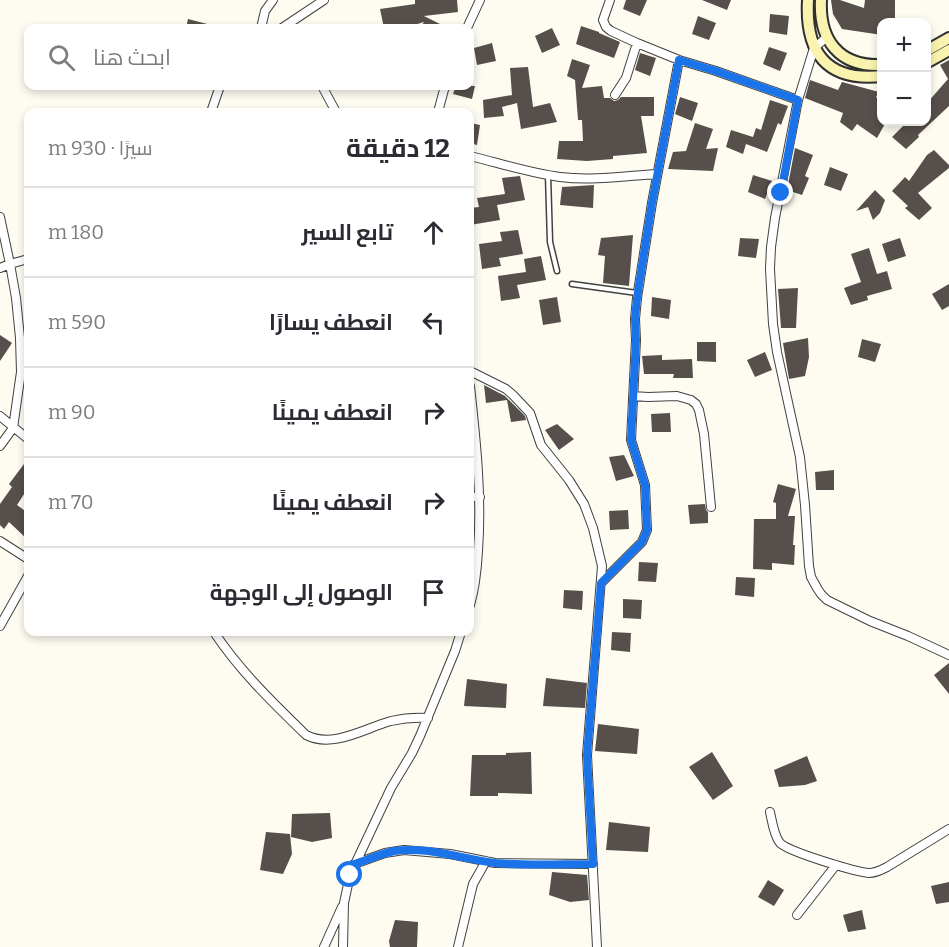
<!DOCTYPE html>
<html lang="ar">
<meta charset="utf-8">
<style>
body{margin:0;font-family:Bitter,Cairo,serif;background:#f2f2f3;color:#2b2b33;direction:rtl}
.controls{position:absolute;right:18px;top:18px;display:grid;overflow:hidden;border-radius:12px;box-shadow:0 3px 9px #0003}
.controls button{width:54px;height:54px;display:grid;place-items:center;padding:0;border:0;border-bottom:2px solid #e1e1e2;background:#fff;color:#2b2b33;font:30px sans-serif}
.stop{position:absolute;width:18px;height:18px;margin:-14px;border:4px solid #1a73e8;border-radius:50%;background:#fff}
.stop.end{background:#1a73e8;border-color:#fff;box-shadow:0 2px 6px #0008}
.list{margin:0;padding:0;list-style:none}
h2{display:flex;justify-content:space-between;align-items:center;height:78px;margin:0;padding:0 24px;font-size:26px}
h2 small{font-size:20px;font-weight:400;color:#7c7c81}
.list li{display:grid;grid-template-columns:39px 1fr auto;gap:18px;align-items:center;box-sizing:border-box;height:90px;padding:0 24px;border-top:2px solid #e1e1e2}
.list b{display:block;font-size:22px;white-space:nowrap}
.list em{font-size:20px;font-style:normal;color:#7c7c81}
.icon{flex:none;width:33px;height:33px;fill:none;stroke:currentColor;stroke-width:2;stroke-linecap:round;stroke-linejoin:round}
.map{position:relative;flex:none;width:949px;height:947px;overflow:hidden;direction:ltr}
.search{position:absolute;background:#fff;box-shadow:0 3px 9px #0003;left:24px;top:24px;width:450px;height:66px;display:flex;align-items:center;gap:15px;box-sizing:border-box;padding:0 21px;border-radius:12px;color:#7c7c81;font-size:22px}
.panel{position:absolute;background:#fff;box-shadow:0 3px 9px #0003;left:24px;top:108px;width:450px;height:528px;border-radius:12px;direction:rtl}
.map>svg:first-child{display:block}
.building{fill:#564f4b}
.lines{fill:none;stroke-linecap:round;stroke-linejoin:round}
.lane-casing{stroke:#414141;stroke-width:7}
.street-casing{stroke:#414141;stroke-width:10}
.secondary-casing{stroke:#303030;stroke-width:14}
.lane{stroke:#fff;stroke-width:4}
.street{stroke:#fff;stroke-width:8}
.secondary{stroke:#faf3af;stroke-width:10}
.route{stroke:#1a73e8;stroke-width:8}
</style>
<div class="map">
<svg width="949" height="947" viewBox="0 0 949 947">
<rect width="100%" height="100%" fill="#fefbf0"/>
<!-- building -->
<path class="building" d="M 415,0 L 457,0 L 458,12 L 424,16 L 448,28 L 420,28 L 424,22 L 404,28 L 384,28 L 380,9 L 415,4 Z
M 626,0 L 647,0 L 640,16 L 623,9 Z
M 702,0 L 731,0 L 727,10 Z
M 831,0 L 840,0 L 864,8 L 865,0 L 895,0 L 895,22 L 882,22 L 882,35 L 842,29 L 833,14 Z
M 770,14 L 789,16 L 787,35 L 769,32 Z
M 698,16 L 716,23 L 709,40 L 692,34 Z
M 188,19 L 215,26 L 215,28 L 186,28 Z
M 581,26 L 599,32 L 599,33 L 620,42 L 614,58 L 576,44 Z
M 552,28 L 560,45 L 542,53 L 535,36 Z
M 492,43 L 496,61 L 477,65 L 474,48 Z
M 769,47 L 787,53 L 780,71 L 763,64 Z
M 640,53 L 656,58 L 650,76 L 635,70 Z
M 572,59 L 590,65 L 582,88 L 602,86 L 604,98 L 610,98 L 614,101 L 618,100 L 621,97 L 654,97 L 654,116 L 641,116 L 647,153 L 613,156 L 613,159 L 587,161 L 557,159 L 559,141 L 583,141 L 582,120 L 578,120 L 575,80 L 567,76 Z
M 949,60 L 949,106 L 918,135 L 919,137 L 906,149 L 892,137 L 907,122 L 927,122 L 927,103 L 948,79 L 940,65 Z
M 528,67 L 533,107 L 550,103 L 557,122 L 521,129 L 517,103 L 502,107 L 504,116 L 484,118 L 483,100 L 512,95 L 510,68 Z
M 810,80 L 838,90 L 842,82 L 879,92 L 876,97 L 882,101 L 882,122 L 886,122 L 877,138 L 857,124 L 852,131 L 840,122 L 843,113 L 805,98 Z
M 456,86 L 475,86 L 472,99 L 453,94 Z
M 680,97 L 698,103 L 692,121 L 675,114 Z
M 770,100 L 788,106 L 781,125 L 778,123 L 767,152 L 746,144 L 743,154 L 726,147 L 731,130 L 753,137 L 756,128 L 761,130 Z
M 470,123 L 480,125 L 477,145 L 470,143 Z
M 695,123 L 713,129 L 706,149 L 718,148 L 713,171 L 668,169 L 673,152 L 686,151 Z
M 795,148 L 813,155 L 805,176 L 809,178 L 802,195 L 787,190 Z
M 934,150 L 949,165 L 949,168 L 918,193 L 932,208 L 919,220 L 905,208 L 908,206 L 892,191 L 905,177 L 909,181 L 927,155 Z
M 830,167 L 848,174 L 841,191 L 824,185 Z
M 753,175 L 772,181 L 765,199 L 748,192 Z
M 520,176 L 525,200 L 497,205 L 500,220 L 470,225 L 470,208 L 479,207 L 477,198 L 505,194 L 502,178 Z
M 594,185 L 593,208 L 560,205 L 562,187 Z
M 875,190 L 885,200 L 880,213 L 873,220 L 868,207 L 856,211 Z
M 518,230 L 523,254 L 499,258 L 501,266 L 482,269 L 479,244 L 502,241 L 500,232 Z
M 633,235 L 629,286 L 603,283 L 605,256 L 598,255 L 601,238 Z
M 740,238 L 759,239 L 756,258 L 738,256 Z
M 900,238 L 906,256 L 888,262 L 882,244 Z
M 869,248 L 877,274 L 887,271 L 892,289 L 867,296 L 868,300 L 851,305 L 844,288 L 861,282 L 851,254 Z
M 541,256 L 546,280 L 517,285 L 520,298 L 501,301 L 498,276 L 526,272 L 524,259 Z
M 949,284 L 949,306 L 942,310 L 932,294 Z
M 798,288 L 796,328 L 781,328 L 778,289 Z
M 557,297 L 561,322 L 543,325 L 539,300 Z
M 652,297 L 671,300 L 669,319 L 651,316 Z
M 0,335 L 12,343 L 0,361 Z
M 808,338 L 809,357 L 805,376 L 789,379 L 783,343 Z
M 862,339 L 881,344 L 875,362 L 858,357 Z
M 697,342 L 716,342 L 716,362 L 697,361 Z
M 765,352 L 772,370 L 755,377 L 747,360 Z
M 662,355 L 662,360 L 692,359 L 693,378 L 673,378 L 674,374 L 644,374 L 642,356 Z
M 484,385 L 505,396 L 525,416 L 526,420 L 511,422 L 507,400 L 486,403 Z
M 670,413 L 671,432 L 652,432 L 651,414 Z
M 557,424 L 574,439 L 559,450 L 545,430 Z
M 624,455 L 634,476 L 616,481 L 609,457 Z
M 24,464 L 28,467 L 28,488 L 17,505 L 28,513 L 28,540 L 9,522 L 4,529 L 0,525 L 0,504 L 12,487 L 9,484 Z
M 834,470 L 834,490 L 816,490 L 815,472 Z
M 778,484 L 796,489 L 788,516 L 795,516 L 793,545 L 795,545 L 794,565 L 772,563 L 772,570 L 753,569 L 754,519 L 776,519 L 776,503 L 773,502 Z
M 705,504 L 706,510 L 708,512 L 708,523 L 690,524 L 688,505 Z
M 628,510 L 629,529 L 610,530 L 609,511 Z
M 639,562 L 658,563 L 656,582 L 638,581 Z
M 736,577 L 755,578 L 754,597 L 735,595 Z
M 564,590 L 583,591 L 582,610 L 563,608 Z
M 623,599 L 642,600 L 641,619 L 623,618 Z
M 612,632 L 631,633 L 630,652 L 611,650 Z
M 949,663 L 949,694 L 934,675 Z
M 546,678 L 587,683 L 585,708 L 543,706 Z
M 467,679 L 507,684 L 506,708 L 464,706 Z
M 598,724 L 639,729 L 637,754 L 595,751 Z
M 531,752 L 532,794 L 498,793 L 498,796 L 470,796 L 472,755 L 506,755 L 506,753 Z
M 712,752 L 733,786 L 713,800 L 689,767 Z
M 807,756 L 817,781 L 805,785 L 779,787 L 774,770 Z
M 330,813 L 332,838 L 312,842 L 291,837 L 292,814 Z
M 609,822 L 650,827 L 648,852 L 606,850 Z
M 266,832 L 290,834 L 292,854 L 283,874 L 260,870 Z
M 552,872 L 587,875 L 589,900 L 570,902 L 549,895 Z
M 768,880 L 784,890 L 774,906 L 758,897 Z
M 949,882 L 949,902 L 936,904 L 931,886 Z
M 862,910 L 866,929 L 848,932 L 843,915 Z
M 395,920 L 418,922 L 417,947 L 390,947 L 389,941 Z"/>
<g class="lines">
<!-- lane casing -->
<g class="lane-casing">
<path id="lane" d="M 548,175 L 550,242 L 557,271
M 572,284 L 637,293"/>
</g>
<!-- street casing -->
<g class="street-casing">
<path id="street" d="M 610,0 L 603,20 L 606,27 L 611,31 L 637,43 L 679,60 L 716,71 L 798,100
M 261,28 L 265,11 L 273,0
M 282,28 L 324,0
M 467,28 L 480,0
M 827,37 L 814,48 L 798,100 L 775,218 L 771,247 L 770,269 L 773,324 L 777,352 L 800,457 L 805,505 L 809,566 L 811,577 L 817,588 L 821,594 L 827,600 L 870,621 L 908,636 L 949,655
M 322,86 L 336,112
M 615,95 L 626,78 L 637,43
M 211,112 L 220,86
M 438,112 L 445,86
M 470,156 C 499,163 529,173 560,177 C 592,181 625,176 657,174
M 0,217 L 10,264 L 16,298 L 20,338 L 21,372 L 13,428 L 0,446
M 0,268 L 10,264 L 28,259
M 470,371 L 506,389 L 513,395 L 530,413 L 541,445 L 569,480 L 584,504 L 593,528 L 602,566 L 587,755 L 597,947
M 470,386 C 476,441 482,495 478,551 C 477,569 475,588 470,605
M 633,396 L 648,397 L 677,396 L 691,400 L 696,404 L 699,410 L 704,434 L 711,507
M 0,416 L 28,439
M 470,497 L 480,497
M 0,541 L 28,559
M 601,583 L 642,542 L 647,530 L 645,485 L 631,440 L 636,340 L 635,319 L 637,298 L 652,203 L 679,60
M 0,626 L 28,576
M 214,632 C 239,670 273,703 306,735 C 333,749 365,728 391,721 C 404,718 415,717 428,718
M 770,812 C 772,821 774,836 780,843 C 789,852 856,872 869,873 C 876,873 881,870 887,867 L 949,829
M 354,864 L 385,853 L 404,850 L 450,854 L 495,863 L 593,864
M 797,915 L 836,865
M 324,947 L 342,907
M 343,947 L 344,903 L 350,875 L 391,788 L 412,753 L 420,736 L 455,651 L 461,632
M 458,947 L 473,884 L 486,861"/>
</g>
<!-- secondary casing -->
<g class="secondary-casing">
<path id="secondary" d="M 808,0 C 805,52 826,82 882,76
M 821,0 C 819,40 839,67 882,65
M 926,51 L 949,38
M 926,63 L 949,50"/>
</g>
<!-- lane -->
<use href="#lane" class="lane"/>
<!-- street -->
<use href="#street" class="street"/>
<!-- secondary -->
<use href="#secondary" class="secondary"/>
</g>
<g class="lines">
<!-- route -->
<path class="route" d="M 350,875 L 354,864 C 367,860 380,854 394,851 C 428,846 462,859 495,863 C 528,866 561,864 593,864 L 587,755 L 601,583 L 642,542 L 647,530 L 645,485 L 631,440 L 636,340 L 635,319 L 637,298 L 652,203 L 679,60 L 716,71 L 798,100 L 781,193"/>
</g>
</svg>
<div class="controls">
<button>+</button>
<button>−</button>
</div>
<div class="stop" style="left:350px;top:875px"></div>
<div class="stop end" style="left:781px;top:193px"></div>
<div class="search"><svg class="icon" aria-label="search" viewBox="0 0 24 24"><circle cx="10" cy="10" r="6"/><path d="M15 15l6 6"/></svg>ابحث هنا</div>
<section class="panel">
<h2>12 دقيقة<small>سيرًا · 930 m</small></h2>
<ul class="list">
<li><svg class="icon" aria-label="ahead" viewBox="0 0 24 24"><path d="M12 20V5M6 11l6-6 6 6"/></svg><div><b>تابع السير</b></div><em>180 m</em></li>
<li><svg class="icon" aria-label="left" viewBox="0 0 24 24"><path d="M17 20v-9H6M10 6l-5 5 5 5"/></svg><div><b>انعطف يسارًا</b></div><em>590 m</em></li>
<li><svg class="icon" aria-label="right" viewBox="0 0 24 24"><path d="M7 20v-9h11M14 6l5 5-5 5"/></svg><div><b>انعطف يمينًا</b></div><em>90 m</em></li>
<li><svg class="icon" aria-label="right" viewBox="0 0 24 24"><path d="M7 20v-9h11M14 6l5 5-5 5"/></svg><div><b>انعطف يمينًا</b></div><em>70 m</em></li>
<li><svg class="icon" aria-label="arrive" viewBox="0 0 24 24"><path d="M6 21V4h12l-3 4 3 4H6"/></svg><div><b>الوصول إلى الوجهة</b></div></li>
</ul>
</section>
</div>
